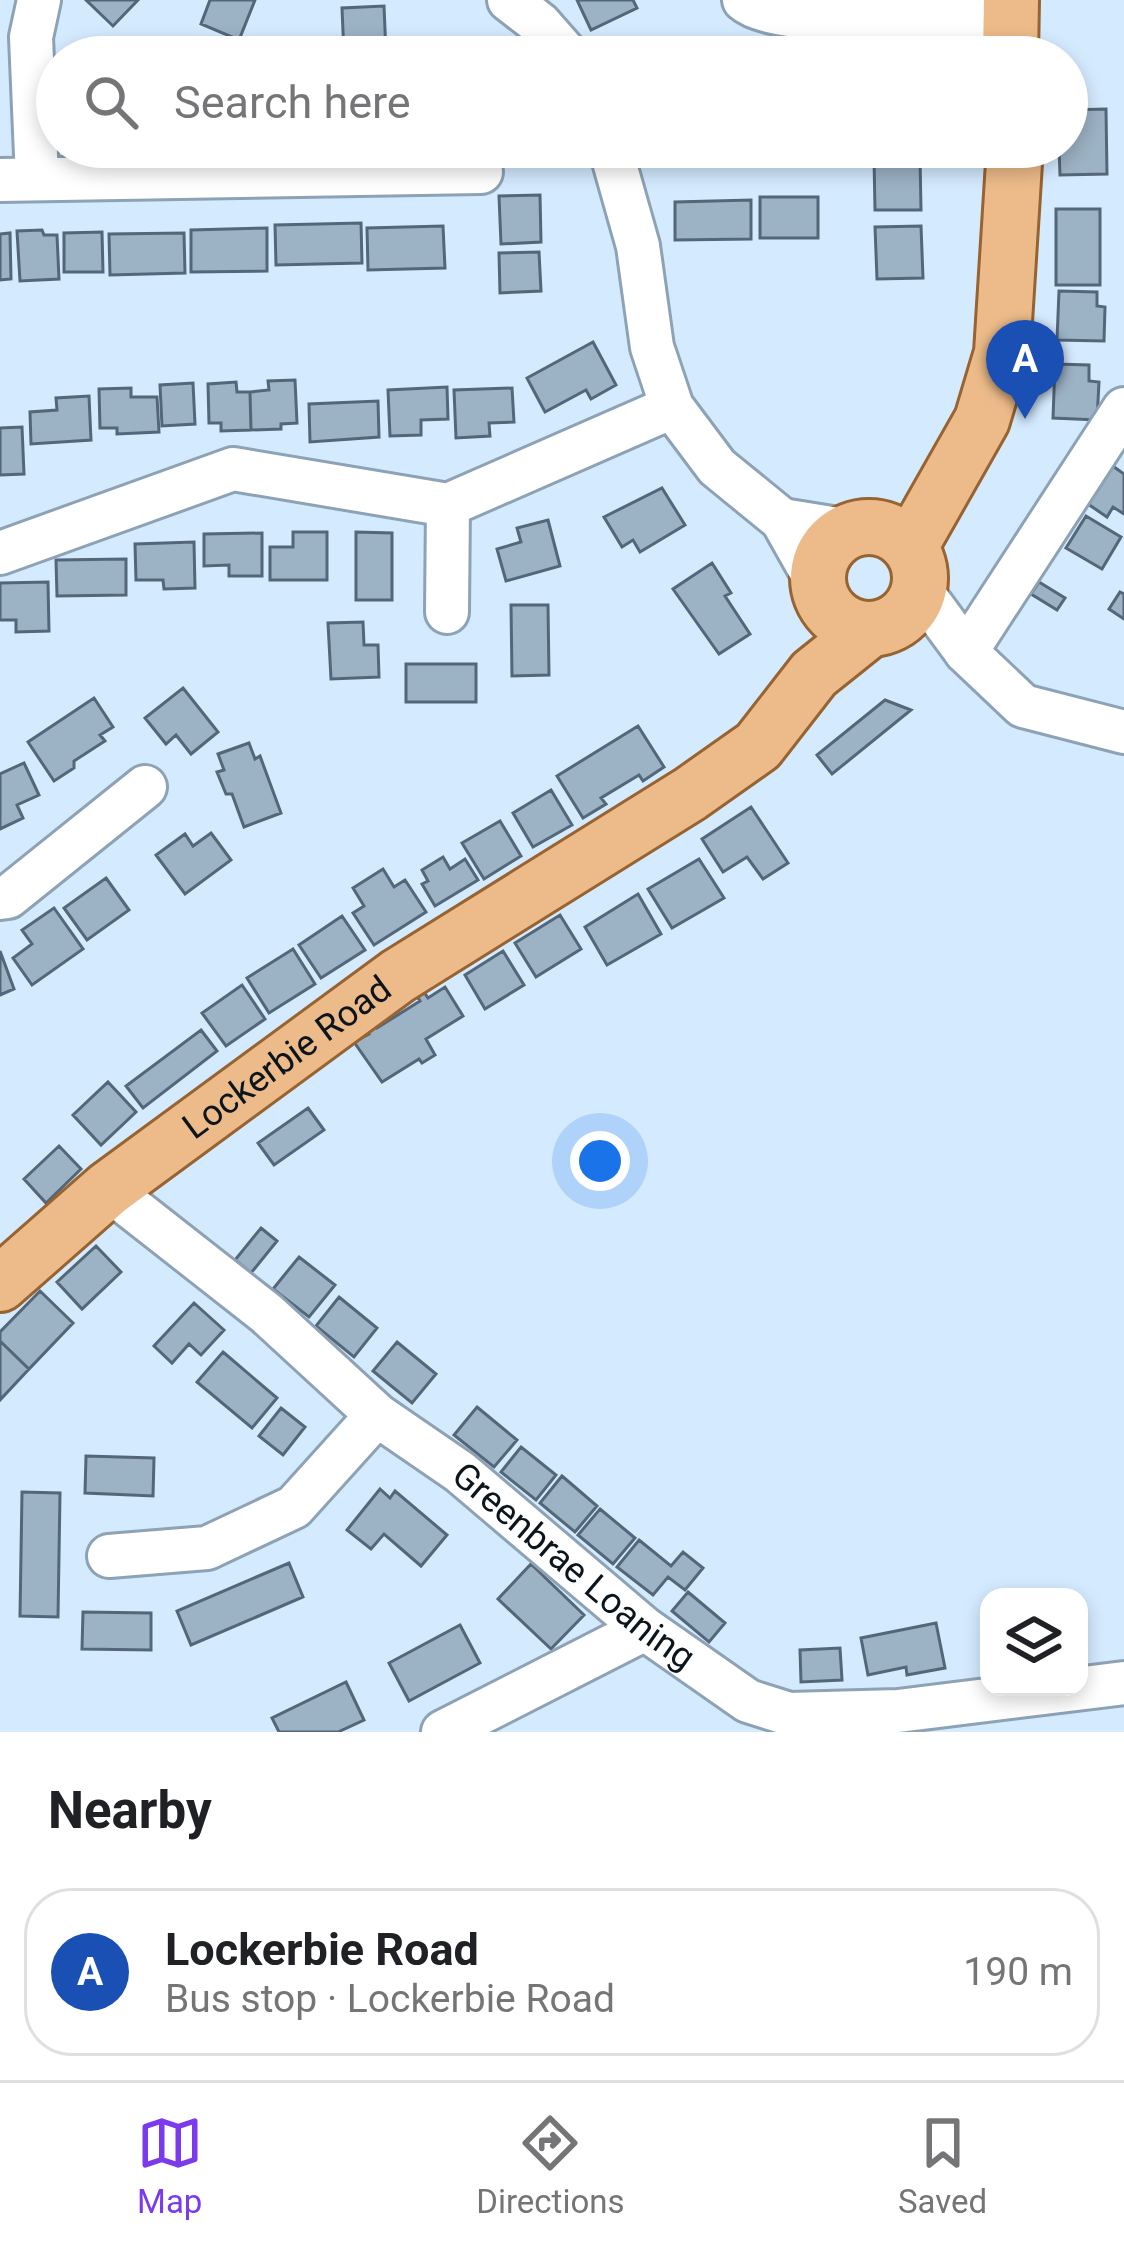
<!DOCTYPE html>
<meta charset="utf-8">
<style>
body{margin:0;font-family:Roboto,sans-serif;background:#f6f6f6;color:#202124}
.controls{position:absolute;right:36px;bottom:36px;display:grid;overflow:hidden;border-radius:24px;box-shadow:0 6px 18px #0003}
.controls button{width:108px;height:108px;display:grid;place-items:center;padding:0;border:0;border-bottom:3px solid #e0e0e0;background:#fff;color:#202124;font:60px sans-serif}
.you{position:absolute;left:600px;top:1161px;width:42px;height:42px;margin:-30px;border:9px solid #fff;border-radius:50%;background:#1a73e8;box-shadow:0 0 0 18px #1a73e833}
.badge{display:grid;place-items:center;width:78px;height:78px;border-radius:50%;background:#7c3aed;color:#fff;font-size:39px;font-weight:700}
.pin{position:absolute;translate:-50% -99px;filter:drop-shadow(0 3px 6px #0008)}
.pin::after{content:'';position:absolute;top:63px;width:42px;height:36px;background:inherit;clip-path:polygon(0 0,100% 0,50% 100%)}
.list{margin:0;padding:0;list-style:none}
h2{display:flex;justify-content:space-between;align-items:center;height:156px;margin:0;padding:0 48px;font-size:51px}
h2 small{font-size:39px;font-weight:400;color:#757577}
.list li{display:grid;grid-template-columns:78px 1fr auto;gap:36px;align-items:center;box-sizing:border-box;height:168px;margin:0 24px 24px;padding:0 24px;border:3px solid #e0e0e0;border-radius:48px}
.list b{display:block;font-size:45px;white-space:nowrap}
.list p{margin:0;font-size:39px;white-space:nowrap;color:#757577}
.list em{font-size:39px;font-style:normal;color:#757577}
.icon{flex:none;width:66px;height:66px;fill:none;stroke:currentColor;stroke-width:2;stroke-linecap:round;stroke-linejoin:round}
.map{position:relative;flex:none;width:1124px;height:1732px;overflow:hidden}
.search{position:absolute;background:#fff;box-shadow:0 6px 18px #0003;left:36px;right:36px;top:36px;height:132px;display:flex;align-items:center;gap:30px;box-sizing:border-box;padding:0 42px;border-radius:66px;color:#757577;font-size:45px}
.sheet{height:348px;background:#fff}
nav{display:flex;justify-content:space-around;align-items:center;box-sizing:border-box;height:168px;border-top:3px solid #e0e0e0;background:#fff;font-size:33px;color:#757577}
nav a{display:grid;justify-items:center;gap:6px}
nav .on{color:#7c3aed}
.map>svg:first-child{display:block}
.building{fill:#9cb2c5;stroke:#536778;stroke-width:3}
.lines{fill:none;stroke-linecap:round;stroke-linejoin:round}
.minor-casing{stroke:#8da2b5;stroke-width:48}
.major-casing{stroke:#976330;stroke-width:60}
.minor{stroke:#fff;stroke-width:42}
.major{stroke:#edbb89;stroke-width:54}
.labels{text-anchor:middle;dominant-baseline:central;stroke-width:9;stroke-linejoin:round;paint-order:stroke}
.street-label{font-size:36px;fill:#0d151c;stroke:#fff}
</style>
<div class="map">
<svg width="1124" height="1732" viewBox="0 0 1124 1732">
<rect width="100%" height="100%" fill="#d4eaff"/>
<!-- building -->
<path class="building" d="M 86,0 L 138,0 L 113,26 Z
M 210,0 L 255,0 L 239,40 L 201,24 Z
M 577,0 L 633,0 L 637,8 L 591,30 Z
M 384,6 L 386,53 L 344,55 L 342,8 Z
M 689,41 L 698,57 L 663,57 Z
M 866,49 L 866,57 L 835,57 L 835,50 Z
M 1106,109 L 1107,174 L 1060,175 L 1059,147 L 1067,147 L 1067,110 Z
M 324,147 L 364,147 L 364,153 L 324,155 Z
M 920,157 L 921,210 L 875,210 L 874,158 Z
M 540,195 L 541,242 L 501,244 L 499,196 Z
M 760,197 L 818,197 L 818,238 L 760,238 Z
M 751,200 L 751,239 L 675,240 L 675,202 Z
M 1056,209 L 1100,209 L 1100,285 L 1056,285 Z
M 361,223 L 362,263 L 276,265 L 275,225 Z
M 443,226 L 445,268 L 368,270 L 367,228 Z
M 921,226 L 923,278 L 877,279 L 875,227 Z
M 267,228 L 267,271 L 191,272 L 191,230 Z
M 42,230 L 44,235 L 57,235 L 59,279 L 20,281 L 17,231 Z
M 102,232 L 103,272 L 64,272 L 64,233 Z
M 10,233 L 11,279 L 0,280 L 0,234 Z
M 184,233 L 185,273 L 110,275 L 109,234 Z
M 539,252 L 541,291 L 500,293 L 499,253 Z
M 1059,291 L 1097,292 L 1097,306 L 1105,307 L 1104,341 L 1057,340 Z
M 593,342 L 616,385 L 591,399 L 586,390 L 545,412 L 527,378 Z
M 1055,364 L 1089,365 L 1089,381 L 1099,382 L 1097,420 L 1053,418 Z
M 295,380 L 297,423 L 281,424 L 281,429 L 251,430 L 250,392 L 269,390 L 268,381 Z
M 236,382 L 237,392 L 250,392 L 251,430 L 221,431 L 221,423 L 209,423 L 208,384 Z
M 193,383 L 195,424 L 162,426 L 160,385 Z
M 447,387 L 448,419 L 421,420 L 421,435 L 390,436 L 388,390 Z
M 131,388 L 131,397 L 157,397 L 159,432 L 117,434 L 117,428 L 100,428 L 99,389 Z
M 512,388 L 514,422 L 489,423 L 490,436 L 456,438 L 454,390 Z
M 89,396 L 91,440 L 31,444 L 30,412 L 57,410 L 56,398 Z
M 378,401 L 379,437 L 310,442 L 309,404 Z
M 22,427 L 24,474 L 0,475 L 0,428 Z
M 1110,464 L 1124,474 L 1124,514 L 1113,507 L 1107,517 L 1085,502 Z
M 662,488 L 685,525 L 640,552 L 633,540 L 622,547 L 604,517 Z
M 1086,516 L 1121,537 L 1102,569 L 1066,548 Z
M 548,520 L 560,566 L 506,581 L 497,549 L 521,542 L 517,528 Z
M 293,532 L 327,532 L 327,580 L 270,580 L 270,547 L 293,547 Z
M 356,532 L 392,533 L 392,600 L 356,600 Z
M 262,533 L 262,576 L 229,576 L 229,565 L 204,566 L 204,534 Z
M 194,542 L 195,588 L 164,589 L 163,580 L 136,580 L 135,544 Z
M 126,559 L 126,595 L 57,596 L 56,560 Z
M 712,563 L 731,593 L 725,596 L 750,634 L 719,654 L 673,589 Z
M 48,582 L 49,631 L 16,632 L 16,620 L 0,620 L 0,583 Z
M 1039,582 L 1065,598 L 1057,610 L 1031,594 Z
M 1120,592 L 1124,594 L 1124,619 L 1109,609 Z
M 511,605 L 548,605 L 549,675 L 512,676 Z
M 363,622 L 364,645 L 378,645 L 379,677 L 331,679 L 328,623 Z
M 406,664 L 476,664 L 476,702 L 406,702 Z
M 183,688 L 218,732 L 191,754 L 176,735 L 166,744 L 145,718 Z
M 94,698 L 113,727 L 100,735 L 105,741 L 74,761 L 74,768 L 54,781 L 28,742 Z
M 885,700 L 911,710 L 832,774 L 817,755 Z
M 638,726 L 664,767 L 643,781 L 639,775 L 601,798 L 606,804 L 583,818 L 557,776 Z
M 249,743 L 255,759 L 260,756 L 281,813 L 244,827 L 232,794 L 226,794 L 217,772 L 224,770 L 218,754 Z
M 24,763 L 39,795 L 17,805 L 23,818 L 0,829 L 0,774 Z
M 551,790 L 572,825 L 533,847 L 513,813 Z
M 751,807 L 788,863 L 763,879 L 747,857 L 723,872 L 702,839 Z
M 500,821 L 521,856 L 484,879 L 462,843 Z
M 211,833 L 231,860 L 185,894 L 156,855 L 185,834 L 193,846 Z
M 443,857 L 450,869 L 465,859 L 478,880 L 435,906 L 422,884 L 428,881 L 422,870 Z
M 699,859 L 724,898 L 672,928 L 648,889 Z
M 383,869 L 394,887 L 405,880 L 426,912 L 374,945 L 353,913 L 364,906 L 353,888 Z
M 106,878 L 129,910 L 87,940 L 64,908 Z
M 638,894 L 661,934 L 607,965 L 585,927 Z
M 54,908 L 83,949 L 32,985 L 13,958 L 32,944 L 22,930 Z
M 560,915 L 581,949 L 536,977 L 515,943 Z
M 342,916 L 365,950 L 321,978 L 299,945 Z
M 293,949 L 315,984 L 269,1013 L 247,978 Z
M 0,951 L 14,989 L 0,995 Z
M 503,951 L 524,985 L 485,1009 L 465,975 Z
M 242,985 L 265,1019 L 226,1046 L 202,1013 Z
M 445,987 L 463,1016 L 426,1039 L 435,1055 L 422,1063 L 419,1059 L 382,1082 L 354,1042 L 369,1034 L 367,1029 L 375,1025 L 377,1028 L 420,1001 L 417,996 L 424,992 L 428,998 Z
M 201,1030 L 217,1051 L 143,1108 L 126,1086 Z
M 108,1082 L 136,1112 L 101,1145 L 73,1115 Z
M 308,1108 L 324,1130 L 274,1165 L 258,1143 Z
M 59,1146 L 81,1169 L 46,1203 L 24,1179 Z
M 261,1228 L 277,1241 L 251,1273 L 235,1260 Z
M 96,1246 L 121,1272 L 82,1309 L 57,1282 Z
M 299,1257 L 335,1285 L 309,1317 L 273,1289 Z
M 40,1291 L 73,1323 L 29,1369 L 0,1341 L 0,1332 Z
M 339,1297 L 377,1328 L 354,1357 L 316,1326 Z
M 194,1303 L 224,1330 L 201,1355 L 189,1344 L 172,1363 L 154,1346 Z
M 0,1341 L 29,1369 L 0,1400 Z
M 397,1342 L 436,1374 L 412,1403 L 373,1371 Z
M 223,1352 L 277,1398 L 252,1428 L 197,1382 Z
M 477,1407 L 517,1440 L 494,1467 L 454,1435 Z
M 281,1408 L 305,1427 L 283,1455 L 259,1436 Z
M 521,1447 L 556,1475 L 536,1500 L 501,1472 Z
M 86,1456 L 154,1458 L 153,1496 L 85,1493 Z
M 562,1476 L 597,1506 L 575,1532 L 540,1503 Z
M 380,1489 L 390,1498 L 395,1491 L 447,1535 L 421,1566 L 384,1534 L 371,1549 L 347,1530 Z
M 22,1492 L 60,1493 L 58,1617 L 20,1616 Z
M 600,1509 L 635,1538 L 613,1564 L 578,1535 Z
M 639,1540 L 671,1566 L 683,1552 L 703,1568 L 685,1590 L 668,1577 L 653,1595 L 617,1567 Z
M 289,1563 L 303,1597 L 191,1645 L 177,1611 Z
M 531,1564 L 584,1615 L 551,1649 L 498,1599 Z
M 688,1592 L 725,1623 L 709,1642 L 672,1611 Z
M 83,1612 L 151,1613 L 151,1650 L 82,1649 Z
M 936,1623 L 945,1668 L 907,1675 L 906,1667 L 868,1675 L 861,1638 Z
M 460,1625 L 480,1663 L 409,1701 L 389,1663 Z
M 840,1648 L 842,1680 L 801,1682 L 800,1650 Z
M 346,1682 L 364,1720 L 338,1732 L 279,1732 L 272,1718 Z"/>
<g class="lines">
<!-- minor casing -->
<g class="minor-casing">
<g id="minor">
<path d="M 509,0 L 540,24 L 569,57"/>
<path d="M 744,0 C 777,29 922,16 970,15"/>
<path d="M 970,0 L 972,57"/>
<path d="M 610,147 L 638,246 L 652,347 L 672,407 L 717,467 L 782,520 L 818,584"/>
<path d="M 37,179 L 31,37 L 39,0"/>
<path d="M 0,180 L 481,172"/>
<path d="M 782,520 L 850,531"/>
<path d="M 0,553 L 233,469 L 448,505 L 672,407"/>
<path d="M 919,588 L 966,652 L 1023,706 L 1124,732"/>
<path d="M 447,612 L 448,505"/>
<path d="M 966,652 L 1124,409"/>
<path d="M 0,898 L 8,897 L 145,787"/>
<path id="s1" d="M 108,1189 L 266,1313 L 377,1415 L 460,1472 L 645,1629 L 748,1701 L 789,1714 L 898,1711 L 1124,1683"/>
<path d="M 109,1556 L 207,1548 L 294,1507 L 377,1415"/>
<path d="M 443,1732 L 645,1629"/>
</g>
</g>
<!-- major casing -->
<g class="major-casing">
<g id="major">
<path d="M 1010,57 L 1011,0"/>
<circle cx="869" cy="578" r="51"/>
<path d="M 910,547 L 982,420 L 1002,353 L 1015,147"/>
<path id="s2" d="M 0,1284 L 108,1189 L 398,976 L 690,794 L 758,746 L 814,674 L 869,630"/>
</g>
</g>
<!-- minor -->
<use href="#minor" class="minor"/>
<!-- major -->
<use href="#major" class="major"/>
</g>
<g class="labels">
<!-- street labels -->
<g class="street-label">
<text stroke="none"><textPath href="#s2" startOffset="366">Lockerbie Road</textPath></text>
<text stroke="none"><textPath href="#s1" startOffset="600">Greenbrae Loaning</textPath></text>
</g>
</g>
</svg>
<div class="controls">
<button><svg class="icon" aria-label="layers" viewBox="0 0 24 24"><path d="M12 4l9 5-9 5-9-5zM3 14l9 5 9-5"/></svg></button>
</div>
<div class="you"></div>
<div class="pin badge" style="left:1025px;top:419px;background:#1a4fb4">A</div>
<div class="search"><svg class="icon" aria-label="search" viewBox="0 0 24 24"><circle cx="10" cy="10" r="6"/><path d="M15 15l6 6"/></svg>Search here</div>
</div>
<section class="sheet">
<h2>Nearby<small></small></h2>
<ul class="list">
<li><span class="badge" style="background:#1a4fb4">A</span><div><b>Lockerbie Road</b><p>Bus stop · Lockerbie Road</p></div><em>190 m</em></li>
</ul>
</section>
<nav>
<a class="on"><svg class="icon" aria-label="map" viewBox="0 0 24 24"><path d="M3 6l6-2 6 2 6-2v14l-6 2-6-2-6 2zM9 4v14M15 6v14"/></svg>Map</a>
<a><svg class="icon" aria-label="directions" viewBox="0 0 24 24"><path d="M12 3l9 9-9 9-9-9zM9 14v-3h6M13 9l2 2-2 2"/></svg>Directions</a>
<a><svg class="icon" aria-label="saved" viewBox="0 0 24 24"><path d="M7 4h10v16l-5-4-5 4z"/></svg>Saved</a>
</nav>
